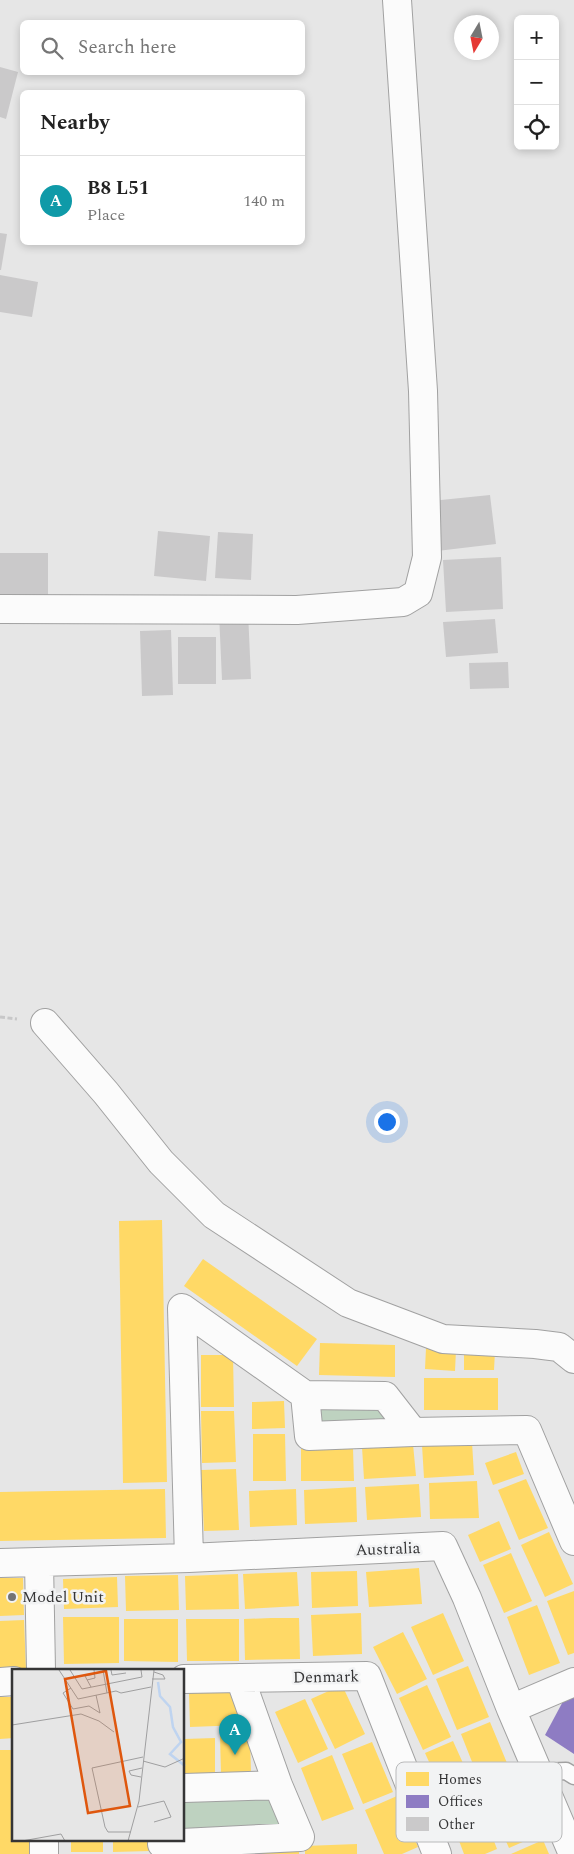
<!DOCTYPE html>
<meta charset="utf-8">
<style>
body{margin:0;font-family:Spectral,serif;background:#f2f2f2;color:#222}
.controls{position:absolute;right:15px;top:15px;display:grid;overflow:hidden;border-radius:8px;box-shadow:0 2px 8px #0003}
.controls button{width:45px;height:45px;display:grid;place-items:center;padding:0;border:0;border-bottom:1px solid #e0e0e0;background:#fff;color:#222;font:25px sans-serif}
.compass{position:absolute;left:454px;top:15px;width:45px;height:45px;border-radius:50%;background:#fff;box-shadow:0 2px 8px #0003;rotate:190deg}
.you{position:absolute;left:386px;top:1121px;width:18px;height:18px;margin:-12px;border:4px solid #fff;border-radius:50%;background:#1a73e8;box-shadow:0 0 0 8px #1a73e833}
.badge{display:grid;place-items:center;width:32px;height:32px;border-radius:50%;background:#737374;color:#fff;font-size:16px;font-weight:700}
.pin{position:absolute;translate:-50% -41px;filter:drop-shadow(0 1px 2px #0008)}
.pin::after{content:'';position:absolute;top:26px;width:18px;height:15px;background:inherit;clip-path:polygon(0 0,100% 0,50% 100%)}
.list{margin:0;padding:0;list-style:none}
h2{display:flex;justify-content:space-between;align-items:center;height:65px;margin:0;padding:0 20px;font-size:21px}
h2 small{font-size:16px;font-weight:400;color:#767676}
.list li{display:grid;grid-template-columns:32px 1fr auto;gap:15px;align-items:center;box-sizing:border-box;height:90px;padding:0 20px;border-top:1px solid #e0e0e0}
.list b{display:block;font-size:19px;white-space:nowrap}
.list p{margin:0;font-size:16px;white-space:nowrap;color:#767676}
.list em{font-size:16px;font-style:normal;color:#767676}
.icon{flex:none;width:28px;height:28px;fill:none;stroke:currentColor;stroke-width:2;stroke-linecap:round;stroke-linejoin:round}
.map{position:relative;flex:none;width:574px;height:1854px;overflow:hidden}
.search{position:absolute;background:#fff;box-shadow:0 2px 8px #0003;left:20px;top:20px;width:285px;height:55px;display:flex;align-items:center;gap:12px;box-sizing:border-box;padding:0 18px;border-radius:8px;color:#767676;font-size:19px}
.panel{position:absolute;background:#fff;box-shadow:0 2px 8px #0003;left:20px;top:90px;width:285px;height:155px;border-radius:8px}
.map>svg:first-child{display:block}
.green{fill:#bed2c0}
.homes{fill:#ffd966}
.offices{fill:#8e7cc3}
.building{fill:#cac9ca}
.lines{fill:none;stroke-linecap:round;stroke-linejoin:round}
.service-casing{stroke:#a1a1a1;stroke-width:19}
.minor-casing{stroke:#a1a1a1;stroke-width:30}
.path{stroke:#c7c7c8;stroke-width:3;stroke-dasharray:5 2.5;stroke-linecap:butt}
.service{stroke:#fbfbfb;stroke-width:16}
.minor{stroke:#fbfbfb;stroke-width:28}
.poi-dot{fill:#737374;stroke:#f2f3f4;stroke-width:2}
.labels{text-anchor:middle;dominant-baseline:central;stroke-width:5;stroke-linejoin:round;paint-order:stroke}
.street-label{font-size:16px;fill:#353536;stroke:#f2f3f4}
.poi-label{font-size:16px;fill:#353536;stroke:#f2f3f4;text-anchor:start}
.inset-river{fill:none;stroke:#bfd4f0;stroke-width:2.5}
.inset-road{fill:none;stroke:#9f9fa0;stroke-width:1}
.view{fill:#df570e;fill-opacity:0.15;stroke:#df570e;stroke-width:2.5}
.inset-edge{fill:none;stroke:#353536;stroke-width:2.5}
.key{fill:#f2f3f4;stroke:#b9babb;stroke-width:1}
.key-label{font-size:14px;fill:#353536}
</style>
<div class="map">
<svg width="574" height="1854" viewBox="0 0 574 1854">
<rect width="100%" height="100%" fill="#e6e6e6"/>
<!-- green -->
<path class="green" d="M 305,1395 L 385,1396 L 413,1432 L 309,1436 Z
M 278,1785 L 300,1837 L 184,1840 L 184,1788 Z"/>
<!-- homes -->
<path class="homes" d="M 162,1220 L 167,1482 L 123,1483 L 119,1221 Z
M 203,1259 L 317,1339 L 297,1366 L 184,1286 Z
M 320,1343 L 395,1345 L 395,1377 L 319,1375 Z
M 426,1348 L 456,1350 L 455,1371 L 425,1369 Z
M 464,1351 L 495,1351 L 494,1370 L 464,1370 Z
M 201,1355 L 233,1355 L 234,1407 L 201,1407 Z
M 424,1378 L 498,1378 L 498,1410 L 424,1410 Z
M 284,1401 L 285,1428 L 252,1429 L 252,1402 Z
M 201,1411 L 234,1411 L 236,1462 L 202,1463 Z
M 253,1434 L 285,1434 L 286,1481 L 253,1481 Z
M 472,1442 L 474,1475 L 424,1478 L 422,1445 Z
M 413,1444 L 416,1476 L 364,1479 L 362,1447 Z
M 353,1448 L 354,1481 L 301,1481 L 301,1449 Z
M 516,1452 L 524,1474 L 493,1485 L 485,1463 Z
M 236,1469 L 239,1530 L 204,1531 L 201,1470 Z
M 526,1479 L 548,1528 L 519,1540 L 498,1490 Z
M 477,1481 L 479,1518 L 430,1519 L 429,1483 Z
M 419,1484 L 421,1517 L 367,1520 L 365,1487 Z
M 356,1487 L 357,1522 L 305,1524 L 304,1490 Z
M 165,1489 L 166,1538 L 0,1541 L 0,1492 Z
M 296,1489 L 297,1525 L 250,1527 L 249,1491 Z
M 499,1521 L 511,1549 L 480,1562 L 468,1535 Z
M 549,1532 L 573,1584 L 545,1597 L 521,1545 Z
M 511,1553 L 532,1601 L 504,1613 L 483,1565 Z
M 419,1568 L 422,1604 L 369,1607 L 366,1572 Z
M 357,1571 L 358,1606 L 312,1608 L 311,1572 Z
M 297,1572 L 299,1606 L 245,1609 L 243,1574 Z
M 238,1574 L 239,1609 L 186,1610 L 185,1576 Z
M 178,1575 L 179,1610 L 126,1611 L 125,1576 Z
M 117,1577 L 118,1607 L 64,1609 L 63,1579 Z
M 0,1578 L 23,1578 L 24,1615 L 0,1616 Z
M 574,1591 L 574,1653 L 568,1655 L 547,1601 Z
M 537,1605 L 560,1663 L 529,1675 L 507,1617 Z
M 361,1613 L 362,1654 L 313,1656 L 311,1615 Z
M 443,1613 L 464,1661 L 433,1675 L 411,1627 Z
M 63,1617 L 119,1617 L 119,1663 L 64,1664 Z
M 271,1618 L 299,1618 L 300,1659 L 245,1660 L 244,1619 Z
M 124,1619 L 178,1619 L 178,1662 L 124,1661 Z
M 186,1619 L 239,1619 L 239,1661 L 187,1661 Z
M 24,1620 L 26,1670 L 0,1671 L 0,1621 Z
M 403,1632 L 427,1679 L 397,1694 L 373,1647 Z
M 468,1666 L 489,1717 L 457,1730 L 436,1679 Z
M 342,1685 L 365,1734 L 335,1749 L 311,1699 Z
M 427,1685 L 451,1737 L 423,1750 L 399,1698 Z
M 240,1692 L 242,1725 L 190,1727 L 189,1693 Z
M 0,1697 L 14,1697 L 14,1738 L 0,1739 Z
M 305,1699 L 328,1749 L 298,1763 L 275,1712 Z
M 490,1722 L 512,1775 L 482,1787 L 461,1734 Z
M 220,1736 L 250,1736 L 251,1773 L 221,1774 Z
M 215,1738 L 215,1776 L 184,1776 L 184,1739 Z
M 453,1741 L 476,1792 L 448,1804 L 425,1753 Z
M 372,1742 L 393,1792 L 363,1804 L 342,1754 Z
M 0,1750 L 14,1750 L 14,1840 L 30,1840 L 31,1854 L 0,1854 Z
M 332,1755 L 354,1809 L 322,1821 L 301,1768 Z
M 517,1780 L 541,1834 L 509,1848 L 485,1794 Z
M 397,1796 L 418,1847 L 402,1854 L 384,1854 L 365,1810 Z
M 477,1797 L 497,1849 L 485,1854 L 464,1854 L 447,1809 Z
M 71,1840 L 103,1840 L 103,1852 L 71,1852 Z
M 113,1840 L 150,1840 L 151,1851 L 113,1852 Z
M 543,1840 L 549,1854 L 511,1854 Z
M 357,1844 L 357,1854 L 305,1854 L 305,1846 Z
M 299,1848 L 299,1854 L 247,1854 L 247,1849 Z"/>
<!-- offices -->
<path class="offices" d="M 568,1692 L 574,1696 L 574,1754 L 545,1735 Z"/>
<!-- building -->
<path class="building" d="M 0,67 L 18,72 L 6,119 L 0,117 Z
M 0,233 L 7,234 L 1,270 L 0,270 Z
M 0,275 L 38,282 L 32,317 L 0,312 Z
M 490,495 L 496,544 L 437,551 L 431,501 Z
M 158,531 L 210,536 L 206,581 L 154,576 Z
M 218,532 L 253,534 L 251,580 L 215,578 Z
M 0,553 L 48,553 L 48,596 L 0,596 Z
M 501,557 L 503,609 L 446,612 L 443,560 Z
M 248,612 L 251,679 L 222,680 L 219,613 Z
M 495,619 L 498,653 L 446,657 L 443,622 Z
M 171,630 L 173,695 L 142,696 L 140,631 Z
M 178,637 L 216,637 L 216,684 L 178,684 Z
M 508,662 L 509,688 L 470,689 L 469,663 Z"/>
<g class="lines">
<!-- service casing -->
<g class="service-casing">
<path id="service" d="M 538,1772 L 566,1771 L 574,1776"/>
</g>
<!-- minor casing -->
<g class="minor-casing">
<path id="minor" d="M 0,609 L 297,610 L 403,602 L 418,593 L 427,557 L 423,391 L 397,0
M 45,1023 L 106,1093 L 161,1162 L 214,1215 L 348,1303 L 443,1339 L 535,1344 L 559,1347 L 574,1359
M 305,1395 L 309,1436 L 413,1432 L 527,1430 L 574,1541
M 189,1558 L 182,1308 L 305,1395 L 385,1396 L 413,1432
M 39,1562 L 41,1670
M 0,1563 L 189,1558 L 443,1546 L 467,1598 L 511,1709 L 573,1854
M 184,1679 L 367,1676 L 437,1854
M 0,1682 L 14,1681
M 511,1709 L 574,1682
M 184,1788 L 278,1785
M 44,1840 L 44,1854
M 162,1844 L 300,1837 L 278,1785 L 240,1678"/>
</g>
<!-- path -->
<path class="path" d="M 0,1017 L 17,1019"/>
<!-- service -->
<use href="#service" class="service"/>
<!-- minor -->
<use href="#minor" class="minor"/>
</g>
<!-- markers -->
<circle class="poi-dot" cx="12" cy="1597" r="5"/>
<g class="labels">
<!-- street labels -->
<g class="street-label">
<text transform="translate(388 1549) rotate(-2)">Australia</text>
<text transform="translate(326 1677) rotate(-1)">Denmark</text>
</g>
<!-- poi labels -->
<g class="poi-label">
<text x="22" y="1597">Model Unit</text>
</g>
</g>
<!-- overview -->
<g transform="translate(12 1669)">
<rect width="172" height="172" fill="#e6e6e6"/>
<path class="inset-river" d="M 146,13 L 148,27 L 158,38 L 161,58 L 169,73 L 158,85 L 173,97"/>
<path class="inset-road" d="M 47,1 L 66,30 L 104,22 L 109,24M 58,1 L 70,20 L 130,8 L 129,1M 91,1 L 95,24M 99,1 L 100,6 L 114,4M 140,10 L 153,10 L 151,6 L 142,3M 75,11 L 83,9 L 82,1M 79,18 L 73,7 L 83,5M 59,19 L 51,24 L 61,40 L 77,37 L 88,44 L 84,26M 109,24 L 139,18M 0,56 L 69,45 L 87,52 L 102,63M 131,92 L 153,98 L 173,89M 129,108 L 119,106 L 117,102 L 130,99M 126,138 L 152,132 L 159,148 L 142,153M 119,163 L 96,163 L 93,158 L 80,99 L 131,88M 10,172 L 49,165 L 53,172M 116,172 L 127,132 L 142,1"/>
<path class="view" d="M 94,2 L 118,137 L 76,144 L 53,10 Z"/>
<rect width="172" height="172" class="inset-edge"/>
</g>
<!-- legend -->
<rect x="396" y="1762" width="166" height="80" rx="8" class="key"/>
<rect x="406" y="1772" width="23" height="14" fill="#ffd966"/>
<rect x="406" y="1795" width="23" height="13" fill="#8e7cc3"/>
<rect x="406" y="1817" width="23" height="14" fill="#cac9ca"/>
<g class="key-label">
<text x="438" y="1784">Homes</text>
<text x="438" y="1806">Offices</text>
<text x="438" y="1829">Other</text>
</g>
</svg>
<div class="controls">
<button>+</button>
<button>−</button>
<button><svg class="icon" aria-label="locate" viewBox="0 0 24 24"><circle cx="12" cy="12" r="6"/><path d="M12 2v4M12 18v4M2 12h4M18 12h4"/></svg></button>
</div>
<svg class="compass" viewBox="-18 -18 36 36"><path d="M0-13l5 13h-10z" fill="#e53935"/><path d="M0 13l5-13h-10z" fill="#767676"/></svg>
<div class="you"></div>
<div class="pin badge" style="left:235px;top:1755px;background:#0f9aa8">A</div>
<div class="search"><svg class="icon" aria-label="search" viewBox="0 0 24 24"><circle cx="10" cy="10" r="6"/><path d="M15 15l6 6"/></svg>Search here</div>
<section class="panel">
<h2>Nearby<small></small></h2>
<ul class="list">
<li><span class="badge" style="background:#0f9aa8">A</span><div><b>B8 L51</b><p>Place</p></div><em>140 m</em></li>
</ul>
</section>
</div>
